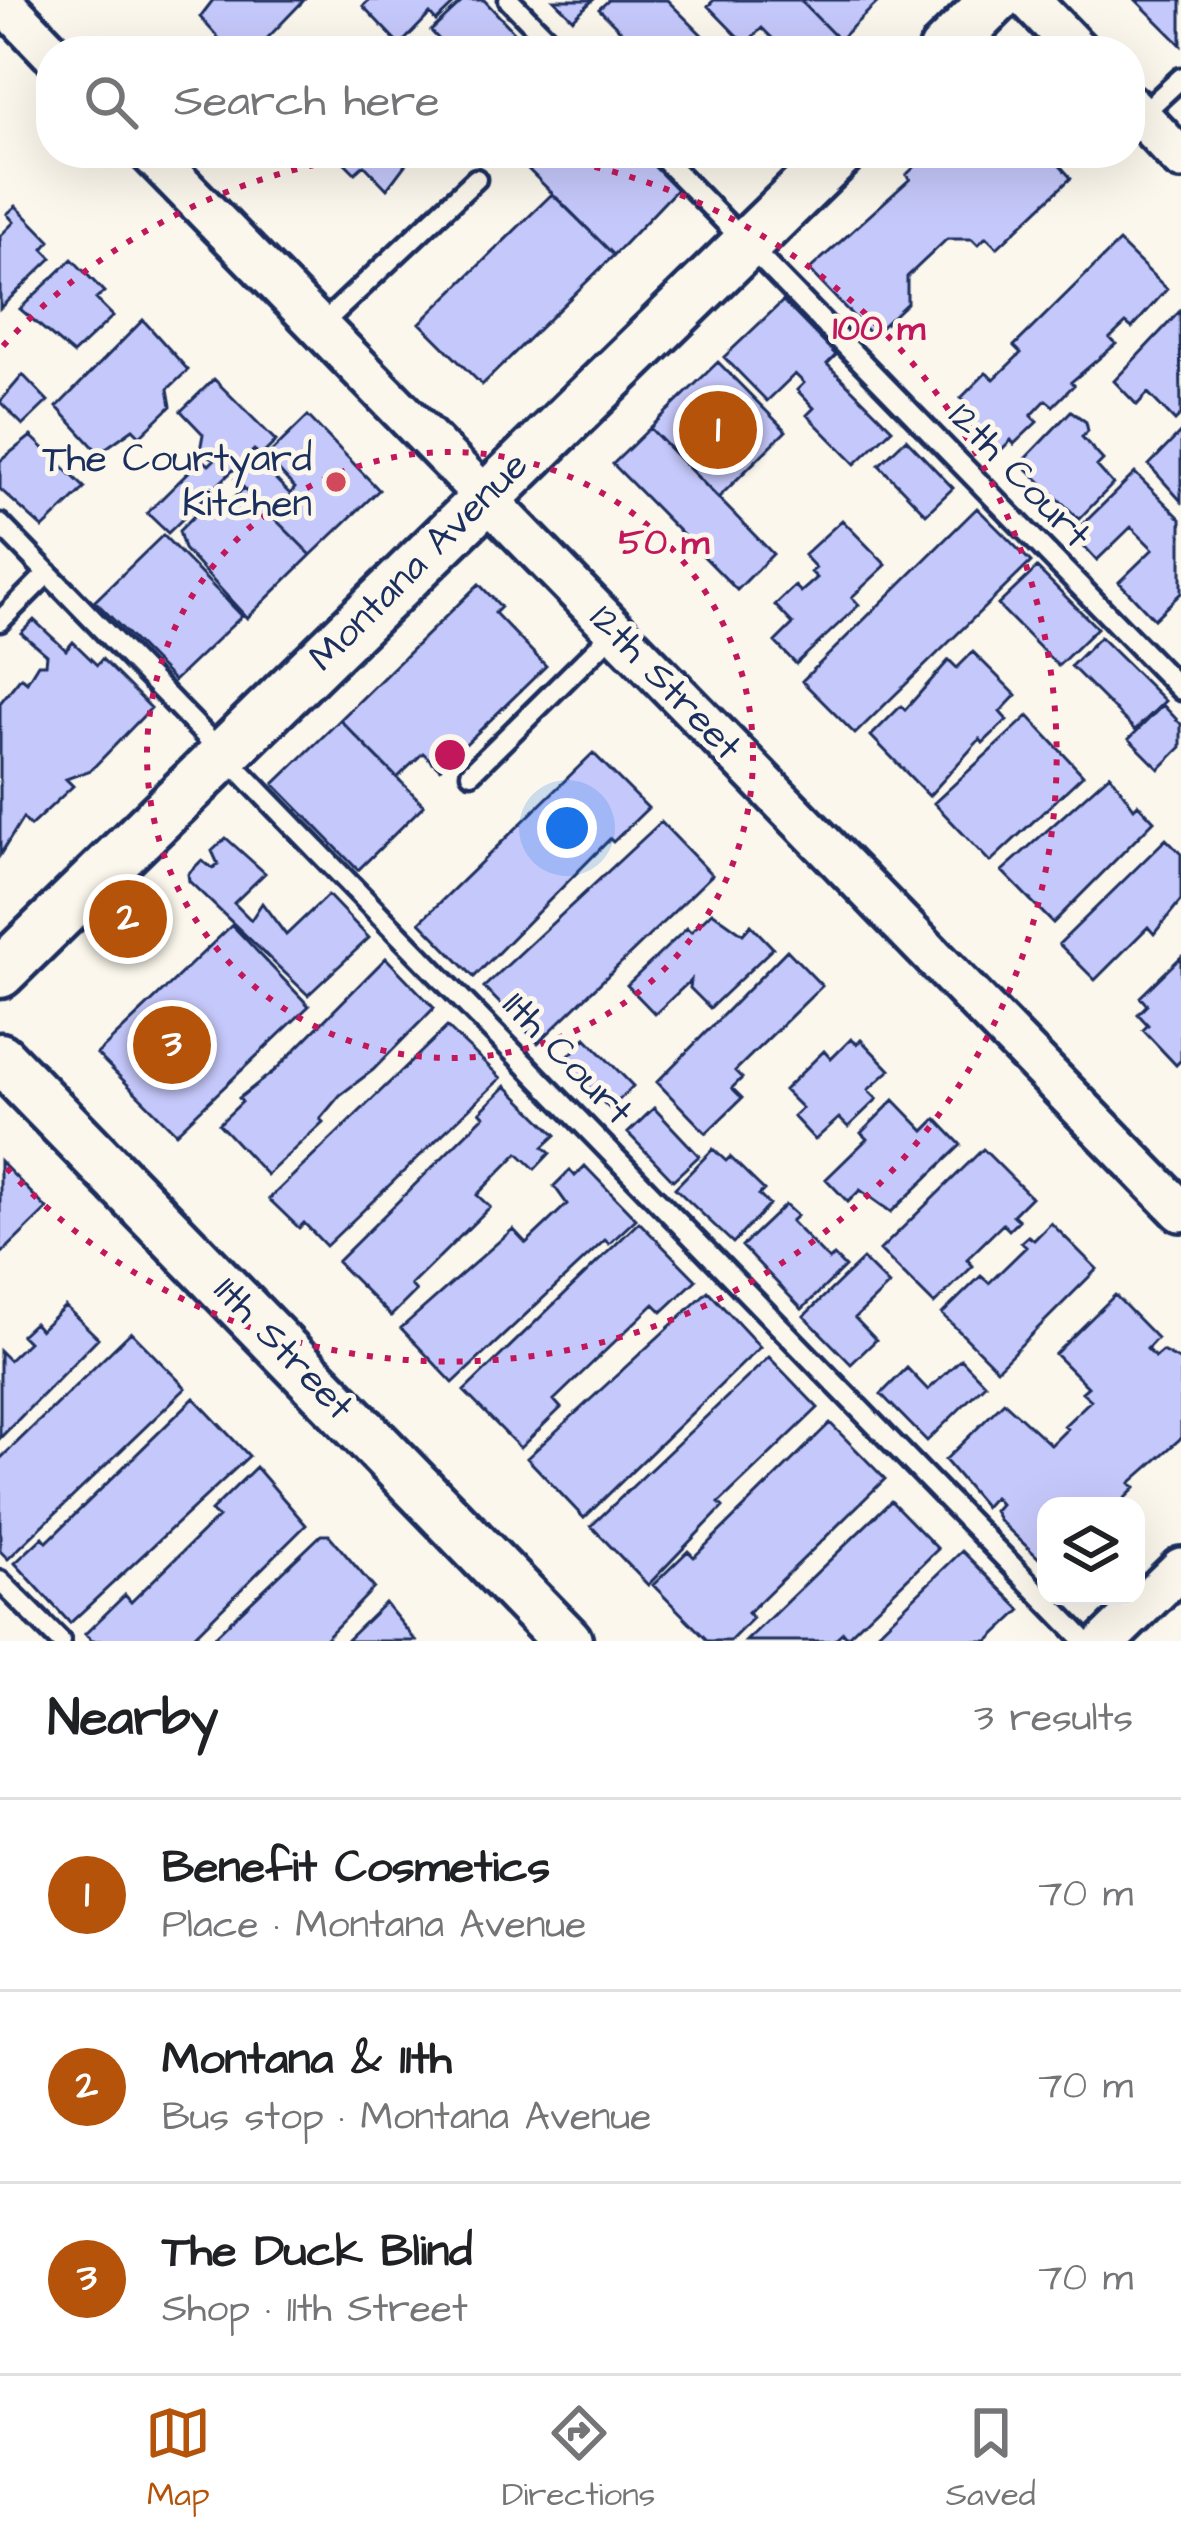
<!DOCTYPE html>
<meta charset="utf-8">
<style>
body{margin:0;font-family:"Architects Daughter",sans-serif;background:#f6f6f6;color:#202124}
.controls{position:absolute;right:36px;bottom:36px;display:grid;overflow:hidden;border-radius:24px;box-shadow:0 12px 48px #0002}
.controls button{width:108px;height:108px;display:grid;place-items:center;padding:0;border:0;border-bottom:3px solid #e0e0e0;background:#fff;color:#202124;font:60px sans-serif}
.you{position:absolute;left:567px;top:828px;width:42px;height:42px;margin:-30px;border:9px solid #fff;border-radius:50%;background:#1a73e8;box-shadow:0 0 0 18px #1a73e833}
.badge{display:grid;place-items:center;width:78px;height:78px;border-radius:50%;background:#b45309;color:#fff;font-size:39px;font-weight:700}
.pin{position:absolute;translate:-50% -50%;border:6px solid #fff;box-shadow:0 3px 12px #0006}
.list{margin:0;padding:0;list-style:none}
h2{display:flex;justify-content:space-between;align-items:center;height:156px;margin:0;padding:0 48px;font-size:51px}
h2 small{font-size:39px;font-weight:400;color:#757577}
.list li{display:grid;grid-template-columns:78px 1fr auto;gap:36px;align-items:center;box-sizing:border-box;height:192px;padding:0 48px;border-top:3px solid #e0e0e0}
.list b{display:block;font-size:45px;white-space:nowrap}
.list p{margin:0;font-size:39px;white-space:nowrap;color:#757577}
.list em{font-size:39px;font-style:normal;color:#757577}
.icon{flex:none;width:66px;height:66px;fill:none;stroke:currentColor;stroke-width:2;stroke-linecap:round;stroke-linejoin:round}
.map{position:relative;flex:none;width:1181px;height:1641px;overflow:hidden}
.search{position:absolute;background:#fff;box-shadow:0 12px 48px #0002;left:36px;right:36px;top:36px;height:132px;display:flex;align-items:center;gap:30px;box-sizing:border-box;padding:0 42px;border-radius:48px;color:#757577;font-size:45px}
.sheet{height:732px;background:#fff}
nav{display:flex;justify-content:space-around;align-items:center;box-sizing:border-box;height:168px;border-top:3px solid #e0e0e0;background:#fff;font-size:33px;color:#757577}
nav a{display:grid;justify-items:center;gap:6px}
nav .on{color:#b45309}
.map>svg:first-child{display:block}
.building{fill:#c5c8fa;stroke:#1b2f5e;stroke-width:3}
.lines{fill:none;stroke-linecap:round;stroke-linejoin:round}
.service-casing{stroke:#1b2f5e;stroke-width:27}
.minor-casing{stroke:#1b2f5e;stroke-width:48}
.tertiary-casing{stroke:#1b2f5e;stroke-width:57}
.service{stroke:#fbf7ec;stroke-width:18}
.minor{stroke:#fbf7ec;stroke-width:39}
.tertiary{stroke:#fbf7ec;stroke-width:48}
.ring{fill:none;stroke:#c2185b;stroke-width:6;stroke-dasharray:6 12}
.poi-dot{fill:#d1495b;stroke:#fbf7ec;stroke-width:4.5}
.labels{text-anchor:middle;dominant-baseline:central;stroke-width:10;stroke-linejoin:round;paint-order:stroke}
.poi-label{font-size:39px;fill:#1b2f5e;stroke:#fbf7ec;text-anchor:end}
.street-label{font-size:39px;fill:#1b2f5e;stroke:#fbf7ec}
.centre{fill:#c2185b;stroke:#fbf7ec;stroke-width:6}
.ring-label{font-size:36px;text-anchor:middle;font-weight:bold;fill:#c2185b;stroke:#fbf7ec;stroke-width:10;stroke-linejoin:round;paint-order:stroke}
</style>
<div class="map">
<svg width="1181" height="1641" viewBox="0 0 1181 1641">
<rect width="100%" height="100%" fill="#fbf7ec"/>
<filter id="ink" filterUnits="userSpaceOnUse"><feTurbulence type="fractalNoise" baseFrequency=".00833" numOctaves="2"/><feDisplacementMap in="SourceGraphic" scale="24" xChannelSelector="R" yChannelSelector="G"/><feConvolveMatrix kernelMatrix="1 2 1 2 8 2 1 2 1" color-interpolation-filters="sRGB"/></filter>
<g filter="url(#ink)">
<!-- building -->
<path class="building" d="M 213,0 L 304,0 L 255,51 L 230,51 L 200,17 Z
M 369,0 L 458,0 L 436,21 L 430,14 L 400,45 L 363,6 Z
M 464,0 L 484,0 L 532,51 L 450,51 L 431,31 Z
M 554,0 L 593,0 L 573,19 Z
M 609,0 L 667,0 L 718,51 L 641,51 L 599,9 Z
M 714,0 L 800,0 L 839,40 L 827,51 L 785,51 L 762,28 L 745,44 L 708,6 Z
M 800,0 L 880,0 L 839,40 Z
M 1136,0 L 1181,0 L 1181,45 Z
M 335,153 L 414,153 L 387,189 L 364,165 L 355,173 Z
M 512,153 L 644,153 L 678,188 L 614,255 Z
M 929,153 L 1060,153 L 1054,159 L 1071,178 L 997,248 L 986,237 L 978,245 L 972,239 L 947,239 L 907,277 L 907,303 L 872,336 L 809,270 L 910,179 L 906,175 Z
M 552,194 L 614,255 L 482,385 L 420,323 Z
M 16,206 L 50,241 L 43,249 L 52,258 L 0,308 L 0,236 L 14,222 L 7,214 Z
M 1119,242 L 1167,289 L 1132,328 L 1126,323 L 1110,338 L 1116,344 L 1071,382 L 1074,385 L 1053,406 L 1046,400 L 1031,416 L 1037,422 L 1014,444 L 1011,440 L 996,455 L 961,416 L 970,407 L 961,398 L 986,373 L 994,379 L 1021,353 L 1014,346 Z
M 72,259 L 104,292 L 96,299 L 113,316 L 73,354 L 20,309 Z
M 783,301 L 836,355 L 827,364 L 892,429 L 855,464 L 807,415 L 814,408 L 797,390 L 804,383 L 795,374 L 767,401 L 724,357 Z
M 1180,311 L 1181,415 L 1175,421 L 1148,393 L 1137,405 L 1114,381 Z
M 143,320 L 188,370 L 168,389 L 171,406 L 140,436 L 133,429 L 99,453 L 57,407 Z
M 718,362 L 786,431 L 718,498 L 650,428 Z
M 23,375 L 48,401 L 23,425 L 0,402 Z
M 214,379 L 276,441 L 261,456 L 254,450 L 168,533 L 147,513 L 202,459 L 209,465 L 215,459 L 200,451 L 203,434 L 181,411 Z
M 1071,411 L 1086,422 L 1088,431 L 1082,437 L 1103,460 L 1097,466 L 1113,484 L 1079,519 L 1021,463 Z
M 308,416 L 379,490 L 311,555 L 235,479 L 256,459 L 290,494 L 295,488 L 266,457 Z
M 650,428 L 773,554 L 737,590 L 613,464 Z
M 1181,432 L 1181,501 L 1149,465 Z
M 31,436 L 85,488 L 43,528 L 0,489 L 0,461 Z
M 906,439 L 953,488 L 926,514 L 879,465 Z
M 1135,473 L 1181,519 L 1181,593 L 1154,619 L 1119,582 L 1153,549 L 1131,527 L 1097,560 L 1073,534 Z
M 244,488 L 311,555 L 247,618 L 184,549 L 179,531 L 203,507 L 219,512 Z
M 977,508 L 1031,562 L 855,734 L 802,681 Z
M 842,520 L 886,565 L 852,597 L 859,605 L 796,664 L 775,642 L 793,624 L 775,605 L 795,586 L 801,592 L 817,578 L 811,572 L 816,568 L 804,555 Z
M 163,535 L 242,616 L 174,681 L 95,601 Z
M 1037,568 L 1097,628 L 1058,666 L 998,605 Z
M 479,584 L 501,607 L 495,613 L 546,666 L 440,769 L 423,753 L 397,778 L 340,720 Z
M 34,620 L 66,650 L 73,642 L 97,665 L 102,659 L 151,708 L 91,770 L 66,779 L 73,786 L 30,826 L 23,818 L 0,855 L 0,703 L 21,677 L 27,682 L 38,664 L 46,664 L 47,655 L 21,633 Z
M 1100,637 L 1165,701 L 1135,730 L 1071,666 Z
M 973,652 L 1016,695 L 1000,712 L 1007,720 L 983,743 L 980,739 L 929,796 L 871,736 L 901,706 L 905,710 L 949,660 L 957,668 Z
M 1163,705 L 1181,724 L 1181,747 L 1159,769 L 1129,739 Z
M 1028,716 L 1083,775 L 990,862 L 934,803 Z
M 340,720 L 424,805 L 358,870 L 274,784 Z
M 593,753 L 648,808 L 613,842 L 610,839 L 474,977 L 420,922 Z
M 1110,774 L 1134,808 L 1138,804 L 1154,821 L 1053,923 L 1002,871 Z
M 661,822 L 712,875 L 538,1043 L 484,987 Z
M 226,838 L 265,873 L 234,903 L 251,920 L 262,903 L 286,935 L 328,895 L 369,938 L 308,995 L 189,881 L 188,874 L 201,861 L 213,868 L 218,864 L 212,851 Z
M 1166,839 L 1181,854 L 1181,900 L 1154,934 L 1148,927 L 1095,980 L 1059,944 Z
M 712,912 L 743,934 L 751,925 L 773,948 L 710,1008 L 690,988 L 691,980 L 655,1014 L 627,985 L 687,928 L 691,932 Z
M 232,925 L 309,1006 L 176,1133 L 97,1054 Z
M 787,950 L 822,986 L 735,1071 L 742,1078 L 732,1088 L 742,1098 L 706,1133 L 657,1082 Z
M 1181,957 L 1181,1060 L 1176,1065 L 1143,1030 L 1148,1025 L 1138,1014 L 1147,1005 L 1140,997 Z
M 386,958 L 434,1008 L 373,1070 L 340,1095 L 320,1119 L 323,1122 L 267,1175 L 219,1124 L 242,1102 L 239,1098 L 274,1071 Z
M 447,1027 L 501,1078 L 326,1246 L 304,1223 L 299,1228 L 269,1199 Z
M 586,1038 L 633,1086 L 610,1109 L 563,1062 Z
M 851,1039 L 857,1044 L 861,1040 L 890,1070 L 868,1090 L 877,1099 L 848,1127 L 839,1118 L 815,1140 L 793,1116 L 802,1108 L 784,1090 L 824,1051 L 831,1059 Z
M 506,1086 L 556,1135 L 543,1147 L 550,1153 L 535,1169 L 518,1153 L 477,1195 L 490,1207 L 411,1285 L 416,1291 L 391,1316 L 337,1262 L 484,1116 L 480,1112 Z
M 894,1100 L 924,1131 L 936,1119 L 961,1145 L 891,1212 L 860,1190 L 848,1202 L 826,1179 L 867,1139 L 861,1133 Z
M 654,1108 L 699,1156 L 673,1180 L 628,1133 Z
M 713,1149 L 726,1161 L 730,1157 L 764,1190 L 759,1195 L 769,1205 L 733,1243 L 675,1188 Z
M 983,1149 L 1031,1197 L 1013,1215 L 1019,1220 L 1009,1230 L 1003,1224 L 967,1259 L 973,1266 L 934,1304 L 880,1250 Z
M 0,1161 L 47,1209 L 0,1255 Z
M 585,1166 L 636,1219 L 609,1244 L 605,1240 L 453,1383 L 401,1328 L 513,1229 L 526,1243 L 567,1204 L 554,1186 L 570,1170 L 575,1176 Z
M 785,1205 L 797,1216 L 791,1221 L 829,1260 L 834,1256 L 845,1267 L 802,1309 L 742,1246 Z
M 639,1222 L 696,1280 L 662,1312 L 654,1304 L 554,1400 L 561,1408 L 520,1448 L 464,1391 Z
M 1051,1223 L 1097,1269 L 997,1369 L 942,1314 L 981,1276 L 989,1283 L 1026,1247 L 1021,1242 L 1028,1236 L 1034,1240 Z
M 863,1259 L 889,1285 L 855,1318 L 876,1340 L 851,1364 L 804,1316 Z
M 708,1291 L 760,1347 L 584,1518 L 527,1458 Z
M 1115,1295 L 1157,1338 L 1147,1349 L 1155,1357 L 1162,1351 L 1181,1361 L 1181,1438 L 1130,1483 L 1135,1488 L 1117,1506 L 1046,1506 L 1046,1565 L 1000,1521 L 994,1511 L 1000,1504 L 994,1497 L 985,1507 L 945,1460 L 1004,1402 L 1051,1445 L 1067,1429 L 1064,1426 L 1091,1400 L 1082,1392 L 1088,1387 L 1055,1354 Z
M 65,1306 L 98,1338 L 0,1438 L 0,1351 L 9,1360 L 28,1342 L 21,1335 L 34,1323 L 40,1330 Z
M 131,1332 L 186,1388 L 8,1559 L 0,1551 L 0,1459 Z
M 769,1357 L 818,1408 L 719,1503 L 723,1507 L 648,1585 L 591,1526 Z
M 961,1359 L 985,1384 L 927,1441 L 881,1394 L 907,1368 L 928,1390 Z
M 194,1398 L 249,1456 L 70,1623 L 15,1563 L 43,1537 L 47,1542 Z
M 830,1423 L 885,1479 L 748,1613 L 753,1618 L 730,1641 L 708,1641 L 653,1585 L 688,1551 L 694,1557 Z
M 256,1467 L 306,1525 L 189,1641 L 92,1641 L 85,1634 L 125,1595 L 131,1602 L 218,1517 L 211,1511 Z
M 891,1501 L 938,1549 L 847,1637 L 843,1632 L 833,1641 L 746,1641 Z
M 321,1535 L 329,1535 L 374,1588 L 323,1641 L 210,1641 Z
M 962,1551 L 1021,1610 L 988,1641 L 869,1641 Z
M 385,1603 L 416,1641 L 346,1641 Z"/>
<g class="lines">
<!-- service casing -->
<g class="service-casing">
<path id="service" d="M 509,0 L 559,51
M 1140,116 L 1181,78
M 658,153 L 1181,690
M 319,327 L 476,179
M 0,524 L 1085,1641
M 0,621 L 48,573
M 471,773 L 615,631
M 0,1581 L 60,1641"/>
</g>
<!-- minor casing -->
<g class="minor-casing">
<path id="minor" d="M 1,0 L 51,52
M 1029,0 L 1078,51
M 1130,105 L 1181,159
M 150,153 L 1181,1211
M 1106,1641 L 1181,1568"/>
</g>
<!-- tertiary casing -->
<g class="tertiary-casing">
<path id="tertiary" d="M 944,51 L 995,0
M 0,973 L 840,153
M 0,1058 L 567,1641"/>
</g>
<!-- service -->
<use href="#service" class="service"/>
<!-- minor -->
<use href="#minor" class="minor"/>
<!-- tertiary -->
<use href="#tertiary" class="tertiary"/>
</g>
</g>
<!-- distance rings -->
<g class="ring">
<circle cx="450" cy="755" r="303"/>
<path d="M3 346A606 606 0 0 1 376 154M524 154A606 606 0 1 1 3 1164"/>
</g>
<!-- markers -->
<circle class="poi-dot" cx="336" cy="482" r="12"/>
<g class="labels">
<!-- poi labels -->
<g class="poi-label">
<text x="312" y="460">The Courtyard<tspan x="312" dy="45">Kitchen</tspan></text>
</g>
<!-- street labels -->
<g class="street-label">
<text transform="translate(1019 476) rotate(46)">12th Court</text>
<text transform="translate(419 562) rotate(-45)">Montana Avenue</text>
<text transform="translate(665 683) rotate(46)">12th Street</text>
<text transform="translate(567 1059) rotate(46)">11th Court</text>
<text transform="translate(283 1349) rotate(46)">11th Street</text>
</g>
</g>
<circle cx="450" cy="755" r="18" class="centre"/>
<g class="ring-label">
<text x="879" y="339">100 m</text>
<text x="664" y="553">50 m</text>
</g>
</svg>
<div class="controls">
<button><svg class="icon" aria-label="layers" viewBox="0 0 24 24"><path d="M12 4l9 5-9 5-9-5zM3 14l9 5 9-5"/></svg></button>
</div>
<div class="you"></div>
<div class="pin badge" style="left:718px;top:430px">1</div>
<div class="pin badge" style="left:128px;top:919px">2</div>
<div class="pin badge" style="left:172px;top:1045px">3</div>
<div class="search"><svg class="icon" aria-label="search" viewBox="0 0 24 24"><circle cx="10" cy="10" r="6"/><path d="M15 15l6 6"/></svg>Search here</div>
</div>
<section class="sheet">
<h2>Nearby<small>3 results</small></h2>
<ul class="list">
<li><span class="badge">1</span><div><b>Benefit Cosmetics</b><p>Place · Montana Avenue</p></div><em>70 m</em></li>
<li><span class="badge">2</span><div><b>Montana &amp; 11th</b><p>Bus stop · Montana Avenue</p></div><em>70 m</em></li>
<li><span class="badge">3</span><div><b>The Duck Blind</b><p>Shop · 11th Street</p></div><em>70 m</em></li>
</ul>
</section>
<nav>
<a class="on"><svg class="icon" aria-label="map" viewBox="0 0 24 24"><path d="M3 6l6-2 6 2 6-2v14l-6 2-6-2-6 2zM9 4v14M15 6v14"/></svg>Map</a>
<a><svg class="icon" aria-label="directions" viewBox="0 0 24 24"><path d="M12 3l9 9-9 9-9-9zM9 14v-3h6M13 9l2 2-2 2"/></svg>Directions</a>
<a><svg class="icon" aria-label="saved" viewBox="0 0 24 24"><path d="M7 4h10v16l-5-4-5 4z"/></svg>Saved</a>
</nav>
